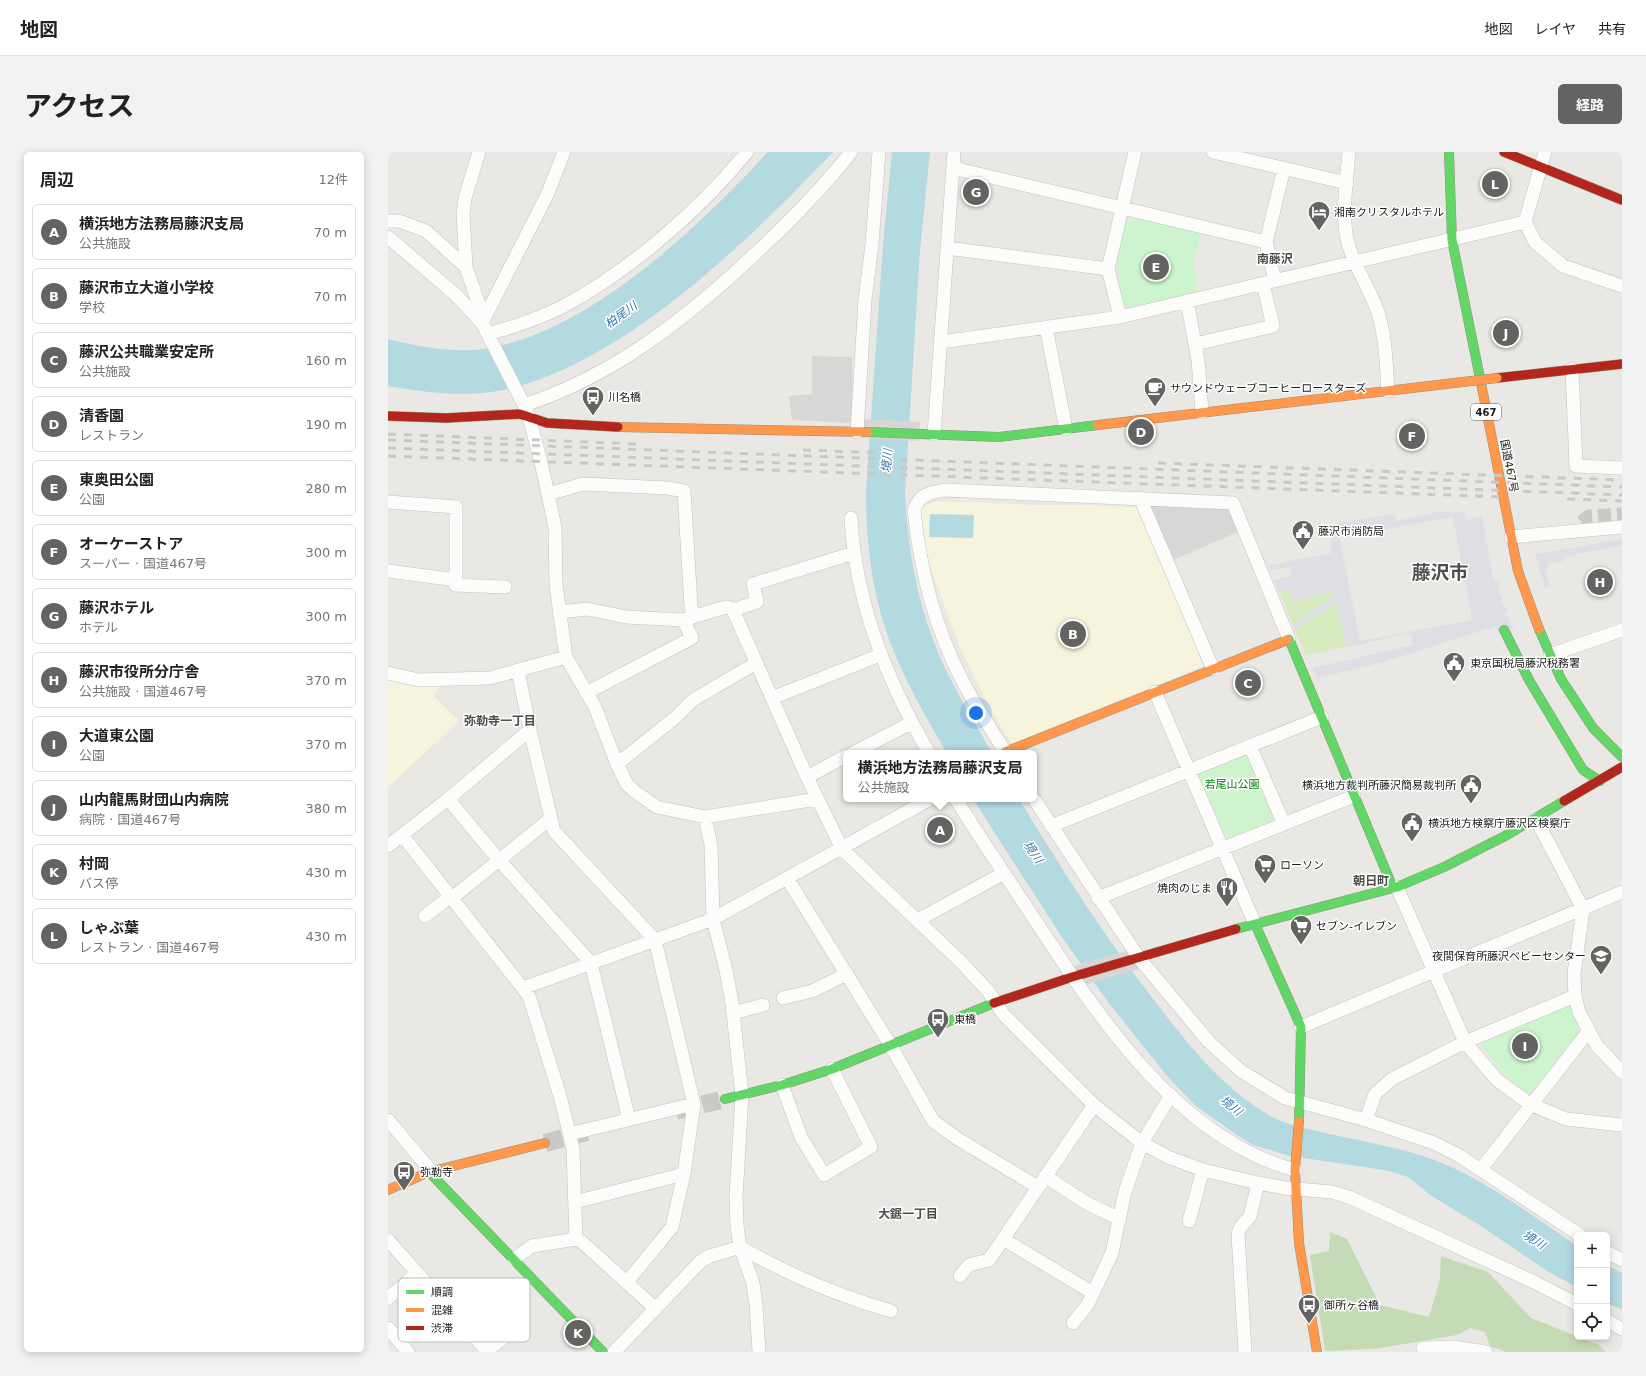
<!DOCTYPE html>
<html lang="ja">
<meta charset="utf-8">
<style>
body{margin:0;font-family:"DejaVu Sans","Noto Sans JP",sans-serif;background:#f2f2f2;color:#222}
.controls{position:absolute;right:12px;bottom:12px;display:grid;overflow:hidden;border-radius:6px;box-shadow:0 2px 10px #0003}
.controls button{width:36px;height:36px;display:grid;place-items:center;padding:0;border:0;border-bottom:1px solid #e0e0e0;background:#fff;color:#222;font:20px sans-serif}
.you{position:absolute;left:588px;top:561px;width:14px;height:14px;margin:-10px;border:3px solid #fff;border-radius:50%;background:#1a73e8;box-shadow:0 0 0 6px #1a73e833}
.badge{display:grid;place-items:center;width:26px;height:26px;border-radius:50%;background:#636361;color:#fff;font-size:13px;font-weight:700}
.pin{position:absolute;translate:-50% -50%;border:2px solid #fff;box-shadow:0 1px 4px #0006}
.popup{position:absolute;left:455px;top:598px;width:194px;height:52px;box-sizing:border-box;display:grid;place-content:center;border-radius:6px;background:#fff;filter:drop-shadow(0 1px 3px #0005);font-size:13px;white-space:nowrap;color:#767676}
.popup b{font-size:15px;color:#222}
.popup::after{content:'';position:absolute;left:50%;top:100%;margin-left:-8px;border:8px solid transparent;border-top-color:#fff}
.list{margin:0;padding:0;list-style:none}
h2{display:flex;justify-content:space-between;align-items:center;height:52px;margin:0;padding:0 16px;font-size:17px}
h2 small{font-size:13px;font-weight:400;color:#767676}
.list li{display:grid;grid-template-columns:26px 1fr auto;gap:12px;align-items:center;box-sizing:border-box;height:56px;margin:0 8px 8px;padding:0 8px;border:1px solid #e0e0e0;border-radius:6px}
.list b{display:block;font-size:15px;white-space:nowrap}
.list p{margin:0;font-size:13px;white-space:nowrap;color:#767676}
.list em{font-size:13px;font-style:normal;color:#767676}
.icon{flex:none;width:22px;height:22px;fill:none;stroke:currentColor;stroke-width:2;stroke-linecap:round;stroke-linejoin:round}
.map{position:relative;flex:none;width:1234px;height:1200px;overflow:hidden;border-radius:6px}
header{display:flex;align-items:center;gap:24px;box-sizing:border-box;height:56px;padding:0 20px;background:#fff;border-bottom:1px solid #e0e0e0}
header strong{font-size:19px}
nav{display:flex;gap:22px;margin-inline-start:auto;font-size:14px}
.intro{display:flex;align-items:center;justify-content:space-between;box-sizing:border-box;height:96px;padding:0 24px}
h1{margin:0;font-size:28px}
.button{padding:10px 18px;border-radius:6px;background:#636361;color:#fff;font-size:14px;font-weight:700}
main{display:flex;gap:24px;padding:0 24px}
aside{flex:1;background:#fff;border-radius:6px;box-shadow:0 2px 10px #0003}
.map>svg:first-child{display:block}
.education{fill:#f6f4dd}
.grass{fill:#d8ebbf}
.forest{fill:#c5dbb6}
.park{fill:#cef4cd}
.parking{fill:#d8d7d6}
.plaza{fill:#dedee4;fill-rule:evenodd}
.water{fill:#b3d9e1}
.pier{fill:#d7d6d5}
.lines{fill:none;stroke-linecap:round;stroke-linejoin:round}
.street-tunnel{stroke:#cbc9c6;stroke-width:13;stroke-dasharray:13 6;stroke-linecap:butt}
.secondary-tunnel{stroke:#cbc9c6;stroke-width:18;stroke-dasharray:18 9;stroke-linecap:butt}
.street-casing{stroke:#c2c2c0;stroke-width:14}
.fast-casing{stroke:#93947c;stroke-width:10}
.slow-casing{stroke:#93947c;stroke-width:10}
.jam-casing{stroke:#93947c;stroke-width:10}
.street{stroke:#fcfcfb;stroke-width:13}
.fast{stroke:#63d668;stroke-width:9}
.slow{stroke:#ff974d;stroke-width:9}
.jam{stroke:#b3261e;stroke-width:9}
.rail{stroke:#c9c9c8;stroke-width:3;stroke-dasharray:8 8;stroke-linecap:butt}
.slow-bridge-casing{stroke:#93947c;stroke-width:10;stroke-linecap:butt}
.slow-bridge{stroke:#ff974d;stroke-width:9}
.labels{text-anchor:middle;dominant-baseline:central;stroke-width:3;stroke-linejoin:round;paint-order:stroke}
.shield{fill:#fff;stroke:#5f5f5f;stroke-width:1}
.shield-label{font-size:10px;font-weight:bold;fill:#1b1b1b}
.poi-label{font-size:11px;fill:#1b1b1b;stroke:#fff;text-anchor:start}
.street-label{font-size:11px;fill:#1b1b1b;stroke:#fff}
.park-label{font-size:11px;fill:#038008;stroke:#fff}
.neighbourhood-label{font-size:12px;font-weight:bold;fill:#4e4e4e;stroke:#fff}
.water-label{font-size:12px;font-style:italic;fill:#3f79aa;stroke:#fff}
.town-label{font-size:19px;font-weight:bold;fill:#4e4e4e;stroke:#fff}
.key{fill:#fff;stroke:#bbb;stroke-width:1}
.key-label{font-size:11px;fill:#1b1b1b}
</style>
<header>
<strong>地図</strong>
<nav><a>地図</a><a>レイヤ</a><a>共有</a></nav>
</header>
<div class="intro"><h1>アクセス</h1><a class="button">経路</a></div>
<main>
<aside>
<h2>周辺<small>12件</small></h2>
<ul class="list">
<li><span class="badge">A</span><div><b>横浜地方法務局藤沢支局</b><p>公共施設</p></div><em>70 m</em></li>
<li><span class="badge">B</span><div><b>藤沢市立大道小学校</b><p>学校</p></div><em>70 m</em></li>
<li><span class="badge">C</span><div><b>藤沢公共職業安定所</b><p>公共施設</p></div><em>160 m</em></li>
<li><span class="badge">D</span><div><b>清香園</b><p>レストラン</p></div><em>190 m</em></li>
<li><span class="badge">E</span><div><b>東奥田公園</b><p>公園</p></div><em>280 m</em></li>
<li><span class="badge">F</span><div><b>オーケーストア</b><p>スーパー · 国道467号</p></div><em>300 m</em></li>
<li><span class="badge">G</span><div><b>藤沢ホテル</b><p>ホテル</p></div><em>300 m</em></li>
<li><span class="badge">H</span><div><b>藤沢市役所分庁舎</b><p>公共施設 · 国道467号</p></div><em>370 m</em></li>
<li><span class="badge">I</span><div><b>大道東公園</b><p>公園</p></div><em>370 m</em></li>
<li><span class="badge">J</span><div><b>山内龍馬財団山内病院</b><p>病院 · 国道467号</p></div><em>380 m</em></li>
<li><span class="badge">K</span><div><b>村岡</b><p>バス停</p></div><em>430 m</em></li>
<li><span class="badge">L</span><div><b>しゃぶ葉</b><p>レストラン · 国道467号</p></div><em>430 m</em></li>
</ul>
</aside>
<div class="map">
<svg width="1234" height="1200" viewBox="0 0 1234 1200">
<rect width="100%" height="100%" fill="#eae8e4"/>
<!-- education -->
<path class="education" d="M 550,349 L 646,353 L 705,353 L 753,356 L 786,435 L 815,514 L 624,592 L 602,557 L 574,500 L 537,403 L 530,357 Z
M 0,525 L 54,531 L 45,543 L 71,569 L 0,635 Z"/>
<!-- grass -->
<path class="grass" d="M 901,437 L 905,449 L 947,440 L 948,443 L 905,473 L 891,439 Z
M 949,450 L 958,495 L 918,503 L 907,478 Z"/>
<!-- forest -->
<path class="forest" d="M 942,1080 L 959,1087 L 992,1153 L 1041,1165 L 1052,1127 L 1053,1104 L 1100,1120 L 1143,1166 L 1211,1193 L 1218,1200 L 1118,1200 L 1102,1194 L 1097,1180 L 1082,1176 L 1069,1183 L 987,1197 L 937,1199 L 922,1103 L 941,1099 Z"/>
<!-- park -->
<path class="park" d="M 748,65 L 813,81 L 806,111 L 810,141 L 741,157 L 736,154 L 729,119 L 729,108 L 738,71 Z
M 858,594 L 891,670 L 841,690 L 806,615 Z
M 1182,852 L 1192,879 L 1141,943 L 1115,922 L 1089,888 Z"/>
<!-- parking -->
<path class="parking" d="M 424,204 L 464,205 L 465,271 L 404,268 L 401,244 L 424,242 Z
M 761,353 L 839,357 L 844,360 L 852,379 L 783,409 Z"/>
<!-- plaza -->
<path class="plaza" d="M 1048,360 L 1076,360 L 1078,368 L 1094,364 L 1105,427 L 1112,431 L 1110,440 L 1115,445 L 1113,452 L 1119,456 L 1116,465 L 1120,465 L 1123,473 L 1128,475 L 1110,480 L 1108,474 L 995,510 L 930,526 L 924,516 L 1025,493 L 1023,481 L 958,495 L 949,450 L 907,478 L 905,473 L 948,443 L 947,440 L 904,449 L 901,437 L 891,439 L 886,428 L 903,424 L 901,415 L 883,418 L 881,413 L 944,401 L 940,373 L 1007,362 L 1008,369 ZM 1065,365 L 1084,468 L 972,489 L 952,386 Z
M 1234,387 L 1234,393 L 1185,403 L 1175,406 L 1176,409 L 1161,411 L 1157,418 L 1162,434 L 1157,436 L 1147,402 Z"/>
<!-- water -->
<path class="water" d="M 380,0 L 445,0 C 362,87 236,212 115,238 C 77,246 37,240 0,234 L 0,187 C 35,196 76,203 111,194 C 209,172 314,72 380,0 Z
M 504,0 L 542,0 L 532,98 L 517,342 C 520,401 531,461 557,516 C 571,545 588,573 604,601 L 559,601 C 541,570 523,540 509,507 C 485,452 478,396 478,338 L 495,93 Z
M 542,362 L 586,363 L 585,386 L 541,385 Z
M 585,647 L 631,647 C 674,718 718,787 769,852 C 802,895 837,939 886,966 C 900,973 917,976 933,980 C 968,988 1004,994 1038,1005 C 1094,1024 1141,1062 1189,1094 L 1189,1135 L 1159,1119 L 1093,1074 L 1042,1043 L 1020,1025 L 996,1018 L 902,1004 L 882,998 L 865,993 L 849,983 L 808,954 L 779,924 L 723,854 L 673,784 Z
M 1219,1113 L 1234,1121 L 1234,1157 L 1219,1152 Z"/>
<!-- pier -->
<path class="pier" d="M 474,267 L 532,270 L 531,289 L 473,286 Z
M 739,799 L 752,817 L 697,833 L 683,815 Z"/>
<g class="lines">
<!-- street-tunnel -->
<path class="street-tunnel" d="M 1193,370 L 1201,364 L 1234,362"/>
<!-- secondary-tunnel -->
<path class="secondary-tunnel" d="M 288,959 L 337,947
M 157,991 L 199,980"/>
<!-- street casing -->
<g class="street-casing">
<path id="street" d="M 825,0 L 959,31
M 961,0 C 959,24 955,49 957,73 C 959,104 977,127 988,155 C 998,181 998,211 1000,239
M 1157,0 L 1137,70 L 1147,90 L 1175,114 L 1234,134
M 565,16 L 878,90
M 0,69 L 11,69 L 38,79 L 78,115 L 96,167
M 0,85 L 68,143 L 94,171 L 136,253 L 141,265 L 153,310 L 167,375 L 168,433 L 178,505 L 207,555 L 229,612 L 239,632 L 246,639 L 269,655 L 317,665 L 429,647
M 559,96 L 720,117
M 78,115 L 75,61 L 77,46 L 91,0
M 887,129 L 878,90 L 896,17
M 799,149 L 810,208 L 814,260
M 732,165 L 720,117 L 747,0
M 94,171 L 160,41 L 176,0
M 658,175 L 678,277
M 100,182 C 125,175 150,167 174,155 C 240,120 312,58 359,0
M 553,190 L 732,165 L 1137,70
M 807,192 L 885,174 L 875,132
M 1184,217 L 1188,314 L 1234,316
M 136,253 C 226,224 300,165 368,101 C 401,70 435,36 463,0
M 469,280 L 477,148 L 484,92 L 491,0
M 546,282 L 566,0
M 160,342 L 195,332 L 280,336 L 296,339 L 303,454 L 305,464
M 752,346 L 825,517
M 0,350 L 68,355 L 68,428 L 67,433 L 117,435
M 463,366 C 467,450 499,529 541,601
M 1123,385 L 1234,375
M 0,419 L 68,428
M 345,458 L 419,625 L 454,697 L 573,810 L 600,839 L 615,862 L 706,953 L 754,991 L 780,1005 L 815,1018 L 870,1031 L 897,1036 L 944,1040 L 963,1046 L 1144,1129 L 1189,1152
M 171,460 L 199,457 L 238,465 L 295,468 L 334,456 L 340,455 L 345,458 L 369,450 L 365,432 L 466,401
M 1162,503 L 1234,478
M 130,519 L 142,578 L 166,679 L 267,788 L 306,952 L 296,1022 L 284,1075 L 239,1130
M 0,521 L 30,528 L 102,526 L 178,505
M 767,540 L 867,772
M 198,541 L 304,486 L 295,468
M 384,546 L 492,503
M 862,594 L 896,672
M 465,601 L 523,571
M 618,601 C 603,577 587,553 574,528 C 547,476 532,417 526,358 C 531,343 541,341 556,338 L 845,351 L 901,487
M 229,612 L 288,565 L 305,548 L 368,511
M 419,625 L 458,604
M 60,647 L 111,708 L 203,811 L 241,967
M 568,647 C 593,688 621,728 647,768 C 710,864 790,987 907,1018
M 646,647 L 751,806 L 821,890 L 853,919 L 897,946 L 978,968 L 1046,991 L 1070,1003 L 1192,1083
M 317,665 L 323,693 L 325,767 L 338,818 L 344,851 L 354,943 L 348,1045 L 349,1074 L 352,1095 L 365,1131 L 368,1153 L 371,1200
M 1148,667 L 1195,757 L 1186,822 L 1187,844 L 1191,860 L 1209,894 L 1234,920
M 663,674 L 934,565
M 14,683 L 141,844 L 172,944 L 185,997 L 188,1087
M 0,694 L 60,647 L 142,578
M 399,726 L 503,894 L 545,969 L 570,987 L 650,1035
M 1009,735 L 1077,890 L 1109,928 L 1142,952 L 1178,967 L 1234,973
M 64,746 L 162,667
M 710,746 L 966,644
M 37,764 L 63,744
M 530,768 L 616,721
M 135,836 L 325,767 L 542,647
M 395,846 L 424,839 L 459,822
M 345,861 L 375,853
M 913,875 L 1234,740
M 394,933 L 413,985 L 436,1023 L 483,995 L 444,917
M 0,968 L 44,1020
M 978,968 L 987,942 L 1004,927 L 1077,890 L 1187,844
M 181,982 L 306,952
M 1093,1017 L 1200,880
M 657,1024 L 700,1052 L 732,1067
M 187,1050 L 296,1022
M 801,1069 L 815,1018
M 615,1087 L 705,1141
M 0,1088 L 100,1200
M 1219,1100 L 1234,1108
M 126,1107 L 144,1094 L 188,1087 L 194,1090 L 268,1157
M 572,1124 L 581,1113 L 601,1108 L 706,953
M 0,1146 L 29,1121
M 1219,1169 L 1234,1177
M 685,1171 L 700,1152 L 724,1101 L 737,1040 L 754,991 L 783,943
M 0,1176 L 20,1200
M 1035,1196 L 1065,1195 L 1098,1200
M 98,1200 L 125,1178
M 226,1200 L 313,1109 L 322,1104 L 352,1095 C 399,1122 451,1144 503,1159
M 857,1200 L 850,1082 L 852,1076 L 862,1064 L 870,1031"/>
</g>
<!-- fast casing -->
<g class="fast-casing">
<path id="fast" d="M 1061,0 L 1064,88 L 1094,236
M 480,280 L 611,285 L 710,273
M 1151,477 L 1173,527 L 1205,576 L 1234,605
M 1116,478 L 1141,528 L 1195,618 L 1212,629
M 899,488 L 901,487 L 1005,736
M 867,772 L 913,875 L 911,969
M 848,777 L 1009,735 L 1056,715 L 1119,683 L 1176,649
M 337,947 L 394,933 L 444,917 L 606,851
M 41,1020 L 215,1200"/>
</g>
<!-- slow casing -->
<g class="slow-casing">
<path id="slow" d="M 1094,236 L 1130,419 L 1151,477
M 710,273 L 1075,230
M 230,275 L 480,280
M 617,600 L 899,488
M 911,969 L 907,1018 L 911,1091 L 929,1200
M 0,1038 L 41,1020 L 157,991"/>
</g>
<!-- jam casing -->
<g class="jam-casing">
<path id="jam" d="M 1116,0 L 1234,48
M 1109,226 L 1234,212
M 0,264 L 58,266 L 132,262 L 159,271 L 230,275
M 1176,649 L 1234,615
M 606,851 L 684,825 L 848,777"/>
</g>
<!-- street -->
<use href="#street" class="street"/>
<!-- fast -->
<use href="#fast" class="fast"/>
<!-- slow -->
<use href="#slow" class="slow"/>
<!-- jam -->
<use href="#jam" class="jam"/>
<!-- rail -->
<path class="rail" d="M 0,282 L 249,292
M 0,288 L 1234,335
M 0,296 L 1234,343
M 415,298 L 499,301
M 0,304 L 1115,345
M 770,311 L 1234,328
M 1179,347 L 1234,349"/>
<!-- slow-bridge casing -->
<g class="slow-bridge-casing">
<path id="slow-bridge" d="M 1075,230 L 1109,226"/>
</g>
<!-- slow-bridge -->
<use href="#slow-bridge" class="slow-bridge"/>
</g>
<!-- icons -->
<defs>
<g id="hotel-pin" transform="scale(1.15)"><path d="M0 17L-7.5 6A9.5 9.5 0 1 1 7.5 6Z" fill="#636361" stroke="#fff"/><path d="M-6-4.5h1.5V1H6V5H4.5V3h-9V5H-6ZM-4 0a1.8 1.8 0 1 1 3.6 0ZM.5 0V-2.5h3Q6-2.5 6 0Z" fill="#fff"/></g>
<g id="cafe-pin" transform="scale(1.15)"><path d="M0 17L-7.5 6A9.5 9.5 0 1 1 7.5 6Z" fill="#636361" stroke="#fff"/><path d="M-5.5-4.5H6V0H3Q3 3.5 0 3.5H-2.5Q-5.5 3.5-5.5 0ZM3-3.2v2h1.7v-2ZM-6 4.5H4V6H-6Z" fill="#fff"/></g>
<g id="bus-pin" transform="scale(1.15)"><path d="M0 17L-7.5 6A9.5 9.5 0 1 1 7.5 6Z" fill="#636361" stroke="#fff"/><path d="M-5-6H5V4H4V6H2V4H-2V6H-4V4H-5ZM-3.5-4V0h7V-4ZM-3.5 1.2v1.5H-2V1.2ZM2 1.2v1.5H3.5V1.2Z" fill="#fff"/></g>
<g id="civic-pin" transform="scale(1.15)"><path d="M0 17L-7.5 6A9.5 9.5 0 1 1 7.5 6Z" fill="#636361" stroke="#fff"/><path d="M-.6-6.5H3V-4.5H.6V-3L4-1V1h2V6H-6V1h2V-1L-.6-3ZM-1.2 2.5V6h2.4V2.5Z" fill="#fff"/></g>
<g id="supermarket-pin" transform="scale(1.15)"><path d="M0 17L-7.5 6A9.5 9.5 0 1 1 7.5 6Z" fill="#636361" stroke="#fff"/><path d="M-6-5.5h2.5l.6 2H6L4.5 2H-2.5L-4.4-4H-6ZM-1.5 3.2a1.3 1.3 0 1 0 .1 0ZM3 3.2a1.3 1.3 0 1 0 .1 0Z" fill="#fff"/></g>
<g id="restaurant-pin" transform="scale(1.15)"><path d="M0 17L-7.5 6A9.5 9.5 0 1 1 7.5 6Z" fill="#636361" stroke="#fff"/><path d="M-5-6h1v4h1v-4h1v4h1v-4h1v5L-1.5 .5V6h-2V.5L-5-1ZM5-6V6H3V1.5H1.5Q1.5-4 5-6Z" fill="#fff"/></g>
<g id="school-pin" transform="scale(1.15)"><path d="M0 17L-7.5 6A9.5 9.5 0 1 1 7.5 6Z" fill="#636361" stroke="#fff"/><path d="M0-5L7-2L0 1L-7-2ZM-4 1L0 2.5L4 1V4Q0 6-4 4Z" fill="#fff"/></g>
</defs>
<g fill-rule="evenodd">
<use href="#hotel-pin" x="931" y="60"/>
<use href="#cafe-pin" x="767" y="236"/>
<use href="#bus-pin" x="205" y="245"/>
<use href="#civic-pin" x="915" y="379"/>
<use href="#civic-pin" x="1066" y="511"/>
<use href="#civic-pin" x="1083" y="633"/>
<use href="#civic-pin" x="1024" y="671"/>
<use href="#supermarket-pin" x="877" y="713"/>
<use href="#restaurant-pin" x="839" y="736"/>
<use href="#supermarket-pin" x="913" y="774"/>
<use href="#school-pin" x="1213" y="804"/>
<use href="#bus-pin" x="550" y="867"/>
<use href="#bus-pin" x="16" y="1020"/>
<use href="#bus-pin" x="921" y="1153"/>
</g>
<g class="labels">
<!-- shield labels -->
<rect class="shield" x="1083" y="252" width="30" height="16" rx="3"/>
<g class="shield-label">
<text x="1098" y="260">467</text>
</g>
<!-- poi labels -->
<g class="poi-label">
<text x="946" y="60">湘南クリスタルホテル</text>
<text x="782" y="236">サウンドウェーブコーヒーロースターズ</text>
<text x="220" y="245">川名橋</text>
<text x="930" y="379">藤沢市消防局</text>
<text x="1082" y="511">東京国税局藤沢税務署</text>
<text x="1068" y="633" text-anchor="end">横浜地方裁判所藤沢簡易裁判所</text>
<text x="1040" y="671">横浜地方検察庁藤沢区検察庁</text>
<text x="892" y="713">ローソン</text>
<text x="824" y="736" text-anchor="end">焼肉のじま</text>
<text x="928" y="774">セブン-イレブン</text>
<text x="1198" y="804" text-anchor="end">夜間保育所藤沢ベビーセンター</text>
<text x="566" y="867">東橋</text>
<text x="32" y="1020">弥勒寺</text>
<text x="936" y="1153">御所ヶ谷橋</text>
</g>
<!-- street labels -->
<g class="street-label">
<text transform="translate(1121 314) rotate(79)">国道467号</text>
</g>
<!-- park labels -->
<g class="park-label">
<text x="844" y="632">若尾山公園</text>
</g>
<!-- neighbourhood labels -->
<g class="neighbourhood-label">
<text x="887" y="107">南藤沢</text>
<text x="112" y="569">弥勒寺一丁目</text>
<text x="983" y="729">朝日町</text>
<text x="520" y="1062">大鋸一丁目</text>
</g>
<!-- water labels -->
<g class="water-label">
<text transform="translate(233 163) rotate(-36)">柏尾川</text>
<text transform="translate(499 309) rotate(-85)">境川</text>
<text transform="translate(645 700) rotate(56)">境川</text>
<text transform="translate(843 954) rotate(39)">境川</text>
<text transform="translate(1146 1088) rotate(33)">境川</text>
</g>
<!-- town labels -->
<g class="town-label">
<text x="1052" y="420">藤沢市</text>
</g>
</g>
<!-- legend -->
<rect x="10" y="1126" width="132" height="64" rx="6" class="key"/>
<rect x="18" y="1138" width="18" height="4" fill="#63d668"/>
<rect x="18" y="1156" width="18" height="4" fill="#ff974d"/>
<rect x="18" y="1174" width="18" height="4" fill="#b3261e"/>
<g class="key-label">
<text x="43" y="1144">順調</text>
<text x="43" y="1162">混雑</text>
<text x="43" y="1180">渋滞</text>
</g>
</svg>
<div class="controls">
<button>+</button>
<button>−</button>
<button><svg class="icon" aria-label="locate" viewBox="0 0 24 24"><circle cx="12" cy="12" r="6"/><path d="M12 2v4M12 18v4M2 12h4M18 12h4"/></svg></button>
</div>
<div class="you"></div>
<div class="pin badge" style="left:552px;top:678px">A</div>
<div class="popup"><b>横浜地方法務局藤沢支局</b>公共施設</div>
<div class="pin badge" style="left:685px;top:482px">B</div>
<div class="pin badge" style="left:860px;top:531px">C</div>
<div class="pin badge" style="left:753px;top:280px">D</div>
<div class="pin badge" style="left:768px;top:115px">E</div>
<div class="pin badge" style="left:1024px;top:284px">F</div>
<div class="pin badge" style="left:588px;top:40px">G</div>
<div class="pin badge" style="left:1212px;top:430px">H</div>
<div class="pin badge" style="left:1137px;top:894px">I</div>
<div class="pin badge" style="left:1118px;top:181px">J</div>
<div class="pin badge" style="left:190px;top:1181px">K</div>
<div class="pin badge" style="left:1107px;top:32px">L</div>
</div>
</main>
